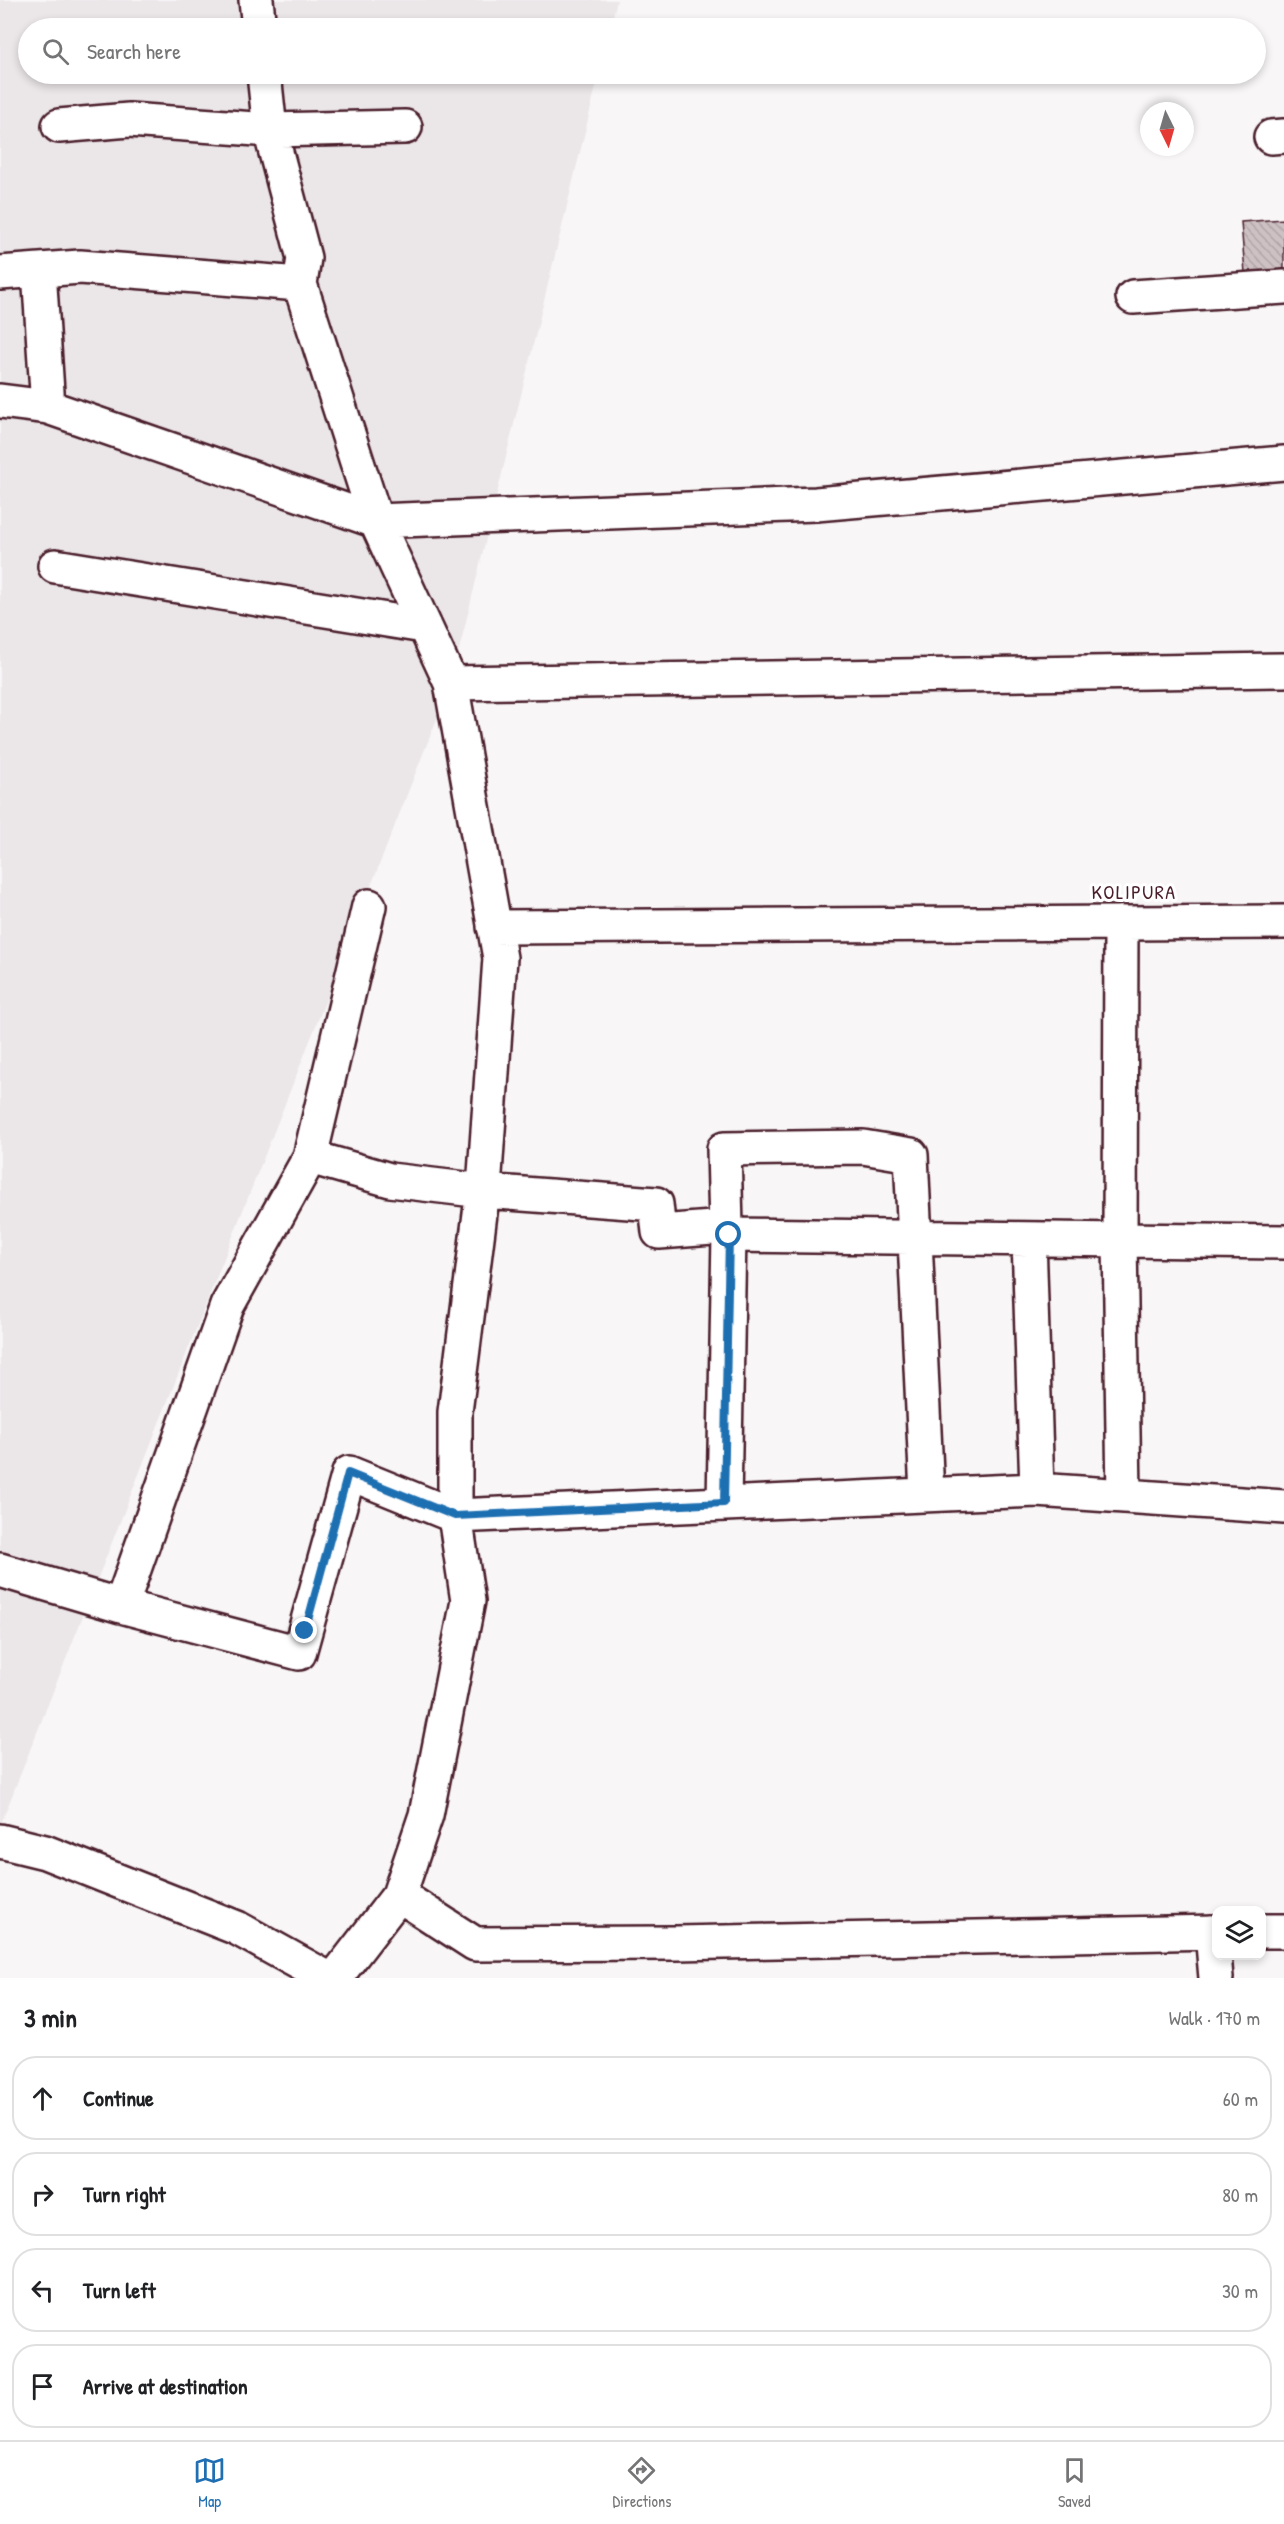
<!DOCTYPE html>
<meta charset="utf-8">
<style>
body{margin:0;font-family:"Patrick Hand",sans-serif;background:#f2f2f2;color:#202124}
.controls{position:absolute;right:18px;bottom:18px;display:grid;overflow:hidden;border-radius:12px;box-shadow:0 3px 9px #0003}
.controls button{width:54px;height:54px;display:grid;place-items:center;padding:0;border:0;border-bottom:2px solid #e0e0e0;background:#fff;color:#202124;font:30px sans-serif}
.compass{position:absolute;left:1140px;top:102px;width:54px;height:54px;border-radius:50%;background:#fff;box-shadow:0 3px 9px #0003;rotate:175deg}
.stop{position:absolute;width:18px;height:18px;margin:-14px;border:4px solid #1f6fb2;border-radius:50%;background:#fff}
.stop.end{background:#1f6fb2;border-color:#fff;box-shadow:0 2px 6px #0008}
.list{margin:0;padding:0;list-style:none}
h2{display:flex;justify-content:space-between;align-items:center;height:78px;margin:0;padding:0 24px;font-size:26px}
h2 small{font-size:20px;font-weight:400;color:#757577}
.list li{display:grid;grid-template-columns:39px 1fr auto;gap:18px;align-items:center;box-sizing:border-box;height:84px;margin:0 12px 12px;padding:0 12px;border:2px solid #e0e0e0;border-radius:24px}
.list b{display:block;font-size:22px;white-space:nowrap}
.list em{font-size:20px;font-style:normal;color:#757577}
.icon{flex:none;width:33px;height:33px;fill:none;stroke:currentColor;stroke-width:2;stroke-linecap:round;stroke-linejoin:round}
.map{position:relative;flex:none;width:1284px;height:1978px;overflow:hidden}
.search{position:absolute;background:#fff;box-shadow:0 3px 9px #0003;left:18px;right:18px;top:18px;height:66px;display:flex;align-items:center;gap:15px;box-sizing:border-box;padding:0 21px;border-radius:33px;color:#757577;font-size:22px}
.sheet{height:462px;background:#fff}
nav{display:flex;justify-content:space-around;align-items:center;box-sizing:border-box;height:84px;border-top:2px solid #e0e0e0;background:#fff;font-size:16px;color:#757577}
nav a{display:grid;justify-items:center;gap:3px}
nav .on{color:#1f6fb2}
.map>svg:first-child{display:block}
.built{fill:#ebe6e8}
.building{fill:url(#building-back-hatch);stroke:#4a1f2b;stroke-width:1.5}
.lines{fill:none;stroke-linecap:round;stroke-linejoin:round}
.street-casing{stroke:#4a1f2b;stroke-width:38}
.street{stroke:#fff;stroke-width:33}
.route{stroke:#1f6fb2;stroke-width:8}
.labels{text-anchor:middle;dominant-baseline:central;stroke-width:6;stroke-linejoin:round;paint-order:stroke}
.quarter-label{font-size:20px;letter-spacing:1.5px;fill:#4a1f2b;stroke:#fff}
</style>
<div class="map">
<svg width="1284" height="1978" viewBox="0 0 1284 1978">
<defs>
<pattern id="building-back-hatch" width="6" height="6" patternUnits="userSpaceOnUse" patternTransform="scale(1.5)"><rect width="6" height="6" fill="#cdc1c4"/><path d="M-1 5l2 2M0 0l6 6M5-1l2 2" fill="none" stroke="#b2a5a9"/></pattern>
</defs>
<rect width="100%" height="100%" fill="#f8f6f7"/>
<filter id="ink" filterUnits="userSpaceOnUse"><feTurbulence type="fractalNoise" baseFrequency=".0167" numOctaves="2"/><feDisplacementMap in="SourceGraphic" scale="12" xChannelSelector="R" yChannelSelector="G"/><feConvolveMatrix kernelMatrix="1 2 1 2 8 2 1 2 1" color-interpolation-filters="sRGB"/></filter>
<g filter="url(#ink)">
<!-- built -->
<path class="built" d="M 0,0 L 617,0 L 610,28 L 28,28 L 28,74 L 599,74 L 451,683 L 0,1826 Z"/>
<!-- building -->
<path class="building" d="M 1284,219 L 1284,270 L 1245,273 L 1241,222 Z"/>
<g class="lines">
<!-- street casing -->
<g class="street-casing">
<path id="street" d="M 256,0 L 259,28
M 264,74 L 270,130 L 304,258 L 300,284 L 376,521
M 59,126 L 129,120 L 270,130 L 405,127
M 1271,137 L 1284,136
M 39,271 L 48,407
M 0,273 L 80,267 L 300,284
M 1133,297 L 1284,287
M 0,401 L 48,407 L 376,521
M 55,566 L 424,626
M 451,683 L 1284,670
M 1121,923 L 1120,1240 L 1124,1496
M 494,927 L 1284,922
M 310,1157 L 390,1180 L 483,1191 L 656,1204 L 659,1232 L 726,1227 L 729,1235 L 1284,1242
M 726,1227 L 724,1149 L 863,1147 L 911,1155 L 927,1494
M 1029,1239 L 1037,1490
M 724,1503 L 729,1235
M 0,1570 L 121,1606 L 299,1653 L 349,1473 L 455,1516 L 1037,1490 L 1284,1507
M 121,1606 L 227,1306 L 310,1157 L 369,906
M 0,1841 L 45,1852 L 237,1928 L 327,1978
M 1262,1931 L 1284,1931
M 1212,1932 L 1216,1978
M 1216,1932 L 677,1943 L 475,1944 L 399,1895 L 426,1815 L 468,1601 L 455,1516 L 455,1412 L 485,1174 L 500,958 L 451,683 L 376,521 L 816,504 L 1284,463
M 335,1978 L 399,1895"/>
</g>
<!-- street -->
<use href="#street" class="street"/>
</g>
</g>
<g class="lines" filter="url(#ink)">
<!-- route -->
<path class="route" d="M 305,1631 L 348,1473 L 455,1516 L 724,1503 L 729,1235"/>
</g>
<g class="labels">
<!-- quarter labels -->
<g class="quarter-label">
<text x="1134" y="891">KOLIPURA</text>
</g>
</g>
</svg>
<div class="controls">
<button><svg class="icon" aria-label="layers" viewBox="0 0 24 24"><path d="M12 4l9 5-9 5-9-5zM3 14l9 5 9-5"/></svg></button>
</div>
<svg class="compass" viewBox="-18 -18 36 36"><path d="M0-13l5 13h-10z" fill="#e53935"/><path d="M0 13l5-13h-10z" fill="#757577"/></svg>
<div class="stop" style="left:729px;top:1235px"></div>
<div class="stop end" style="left:305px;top:1631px"></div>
<div class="search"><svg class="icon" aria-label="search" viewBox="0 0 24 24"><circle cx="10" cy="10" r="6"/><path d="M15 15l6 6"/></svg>Search here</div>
</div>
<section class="sheet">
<h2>3 min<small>Walk · 170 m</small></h2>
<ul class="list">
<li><svg class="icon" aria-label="ahead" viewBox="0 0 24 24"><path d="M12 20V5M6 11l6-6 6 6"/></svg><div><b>Continue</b></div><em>60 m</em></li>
<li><svg class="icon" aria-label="right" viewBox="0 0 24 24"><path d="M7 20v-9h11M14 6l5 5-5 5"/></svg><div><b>Turn right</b></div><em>80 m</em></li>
<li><svg class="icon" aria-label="left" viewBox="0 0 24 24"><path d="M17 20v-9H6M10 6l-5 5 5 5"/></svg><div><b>Turn left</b></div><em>30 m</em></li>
<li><svg class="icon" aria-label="arrive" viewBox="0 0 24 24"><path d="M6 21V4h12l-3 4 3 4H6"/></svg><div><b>Arrive at destination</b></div></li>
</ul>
</section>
<nav>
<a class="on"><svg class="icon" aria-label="map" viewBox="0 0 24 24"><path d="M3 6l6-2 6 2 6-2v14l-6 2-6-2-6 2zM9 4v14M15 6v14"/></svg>Map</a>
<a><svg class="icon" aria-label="directions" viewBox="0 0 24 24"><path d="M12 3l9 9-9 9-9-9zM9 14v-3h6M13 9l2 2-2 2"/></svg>Directions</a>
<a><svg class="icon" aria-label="saved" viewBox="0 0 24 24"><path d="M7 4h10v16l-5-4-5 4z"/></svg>Saved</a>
</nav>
